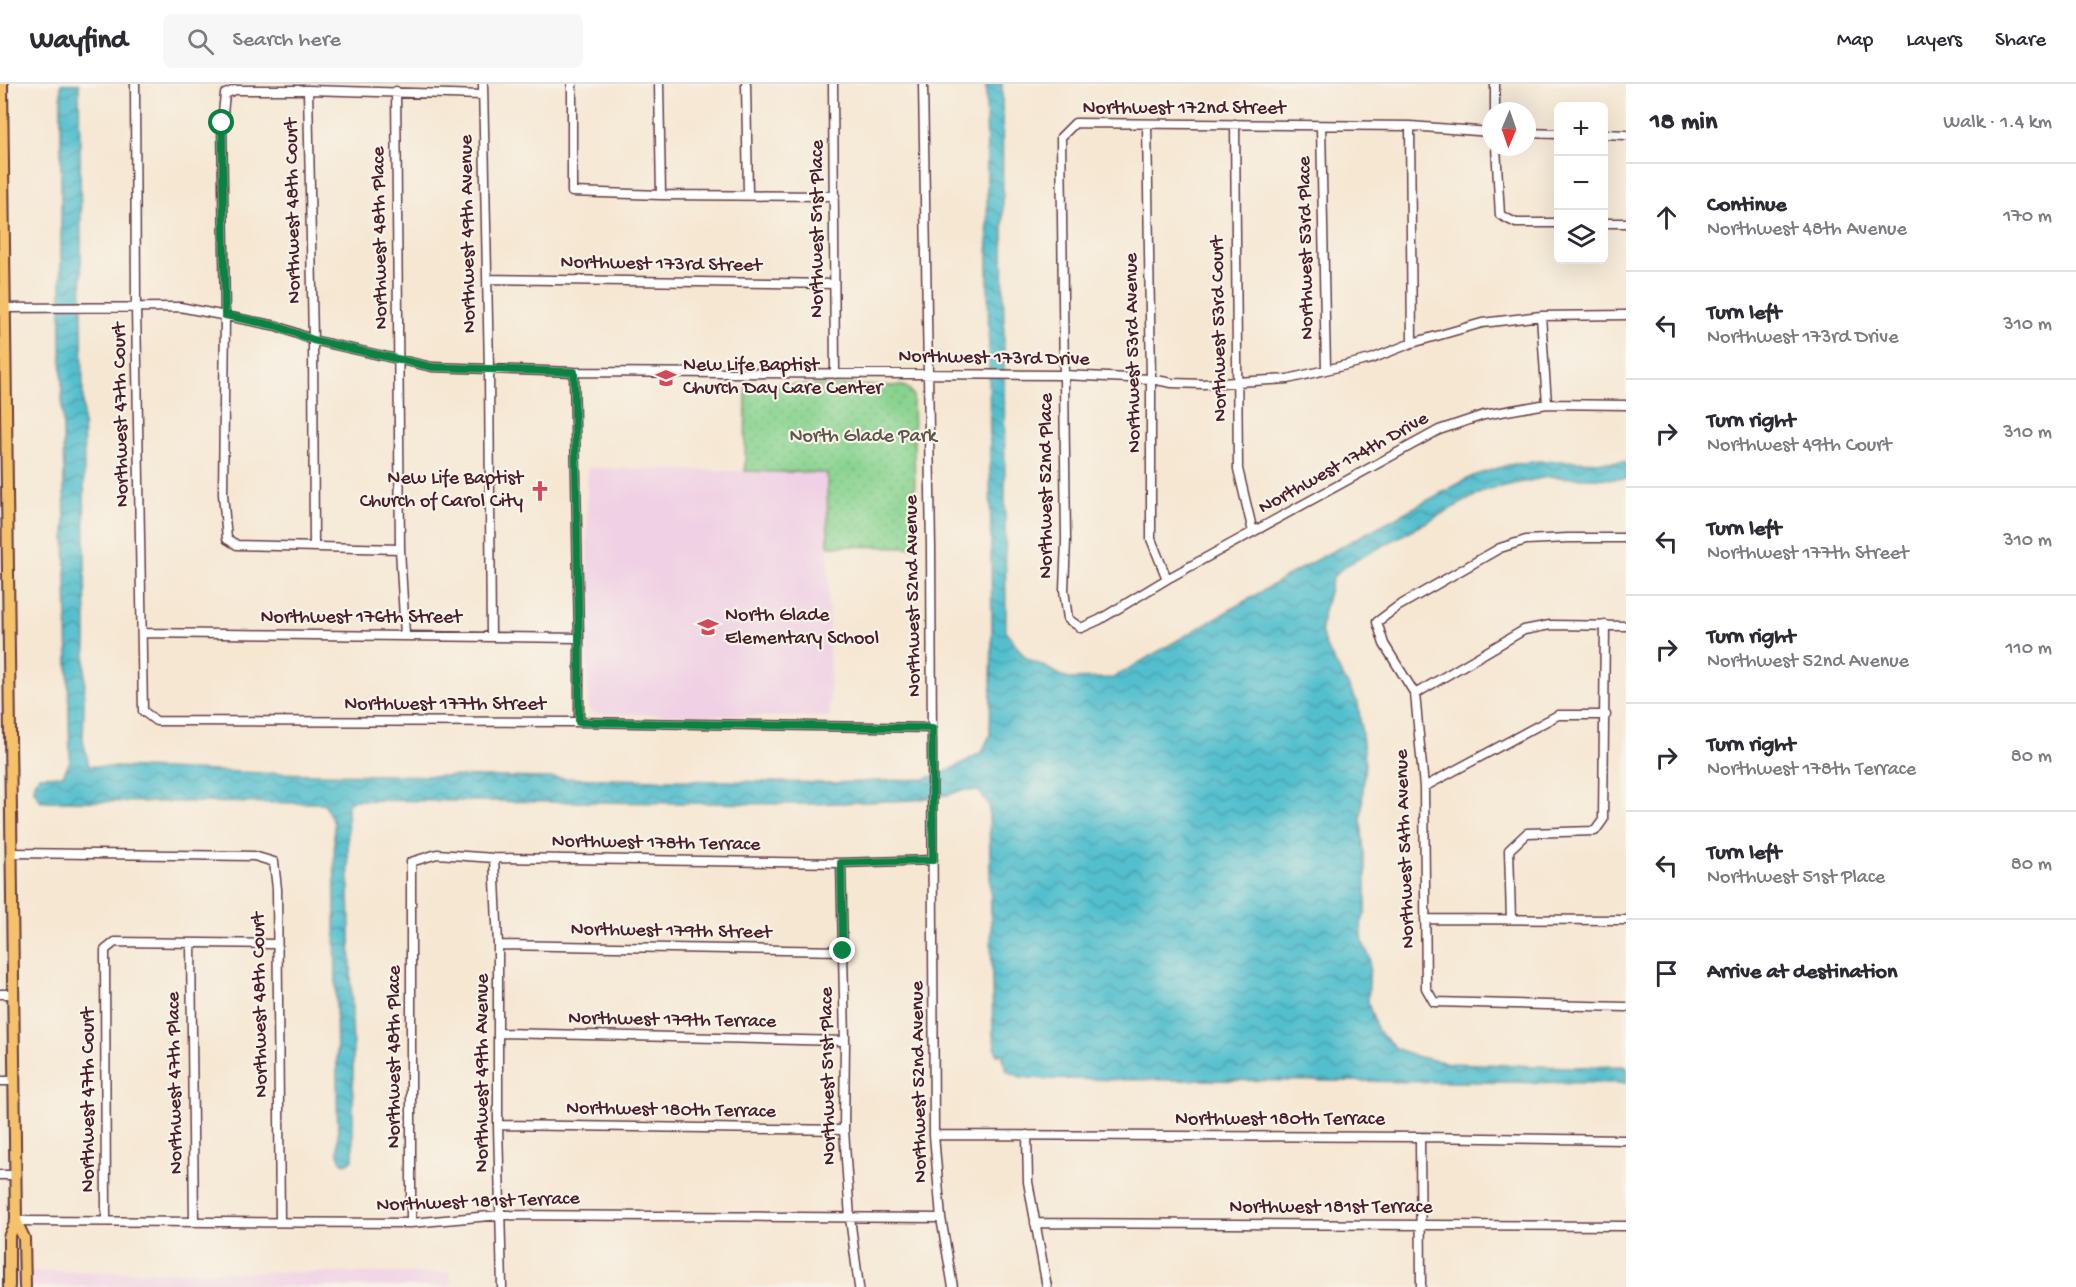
<!DOCTYPE html>
<meta charset="utf-8">
<style>
body{margin:0;font-family:"Gochi Hand",sans-serif;background:#f7f7f7;color:#2b2b33}
.controls{position:absolute;right:18px;top:18px;display:grid;overflow:hidden;border-radius:9px;box-shadow:0 6px 24px #0002}
.controls button{width:54px;height:54px;display:grid;place-items:center;padding:0;border:0;border-bottom:2px solid #e1e1e2;background:#fff;color:#2b2b33;font:30px sans-serif}
.compass{position:absolute;left:1482px;top:18px;width:54px;height:54px;border-radius:50%;background:#fff;box-shadow:0 6px 24px #0002;rotate:182deg}
.stop{position:absolute;width:18px;height:18px;margin:-14px;border:4px solid #0b8043;border-radius:50%;background:#fff}
.stop.end{background:#0b8043;border-color:#fff;box-shadow:0 2px 6px #0008}
.list{margin:0;padding:0;list-style:none}
h2{display:flex;justify-content:space-between;align-items:center;height:78px;margin:0;padding:0 24px;font-size:26px}
h2 small{font-size:20px;font-weight:400;color:#7c7c81}
.list li{display:grid;grid-template-columns:39px 1fr auto;gap:18px;align-items:center;box-sizing:border-box;height:108px;padding:0 24px;border-top:2px solid #e1e1e2}
.list b{display:block;font-size:22px;white-space:nowrap}
.list p{margin:0;font-size:20px;white-space:nowrap;color:#7c7c81}
.list em{font-size:20px;font-style:normal;color:#7c7c81}
.icon{flex:none;width:33px;height:33px;fill:none;stroke:currentColor;stroke-width:2;stroke-linecap:round;stroke-linejoin:round}
.map{position:relative;flex:none;width:1626px;height:1203px;overflow:hidden}
header{display:flex;align-items:center;gap:36px;box-sizing:border-box;height:84px;padding:0 30px;background:#fff;border-bottom:2px solid #e1e1e2}
header strong{font-size:28px}
nav{display:flex;gap:33px;margin-inline-start:auto;font-size:21px}
.search{width:420px;height:54px;background:#f7f7f7;display:flex;align-items:center;gap:15px;box-sizing:border-box;padding:0 21px;border-radius:9px;color:#7c7c81;font-size:22px}
main{display:flex}
aside{flex:1;background:#fff}
.map>svg:first-child{display:block}
.built{fill:#f0d0e4}
.park{fill:url(#park-dots);stroke:#69795d;stroke-width:1.5}
.water{fill:url(#water-waves);stroke:#4e6f7c;stroke-width:1.5}
.lines{fill:none;stroke-linecap:round;stroke-linejoin:round}
.minor-casing{stroke:#643d44;stroke-width:11}
.major-casing{stroke:#643d44;stroke-width:14}
.minor{stroke:#fff;stroke-width:8}
.major{stroke:#f5c16b;stroke-width:10}
.route{stroke:#0b8043;stroke-width:8}
.labels{text-anchor:middle;dominant-baseline:central;stroke-width:4.5;stroke-linejoin:round;paint-order:stroke}
.street-label{font-size:20px;fill:#4a1f2b;stroke:#f7f3e8}
.poi-label{font-size:20px;fill:#4a1f2b;stroke:#f7f3e8;text-anchor:start}
.park-label{font-size:20px;fill:#5d5549;stroke:#f7f3e8}
</style>
<header>
<strong>Wayfind</strong>
<div class="search"><svg class="icon" aria-label="search" viewBox="0 0 24 24"><circle cx="10" cy="10" r="6"/><path d="M15 15l6 6"/></svg>Search here</div>
<nav><a>Map</a><a>Layers</a><a>Share</a></nav>
</header>
<main>
<div class="map">
<svg width="1626" height="1203" viewBox="0 0 1626 1203">
<defs>
<pattern id="park-dots" width="8" height="8" patternUnits="userSpaceOnUse" patternTransform="scale(1.5)"><rect width="8" height="8" fill="#88d38f"/><path d="M2 2h.1M6 6h.1" fill="none" stroke="#77b57c" stroke-width="1.8" stroke-linecap="round"/></pattern>
<pattern id="water-waves" width="16" height="10" patternUnits="userSpaceOnUse" patternTransform="scale(1.5)"><rect width="16" height="10" fill="#53bfce"/><path d="M0 5q4-4 8 0t8 0" fill="none" stroke="#479ba7"/></pattern>
</defs>
<rect width="100%" height="100%" fill="#f7f3e8"/>
<filter id="ink" filterUnits="userSpaceOnUse"><feTurbulence type="fractalNoise" baseFrequency=".0167" numOctaves="2"/><feDisplacementMap in="SourceGraphic" scale="12" xChannelSelector="R" yChannelSelector="G"/><feConvolveMatrix kernelMatrix="1 2 1 2 8 2 1 2 1" color-interpolation-filters="sRGB"/></filter>
<filter id="wash" filterUnits="userSpaceOnUse"><feTurbulence type="fractalNoise" baseFrequency=".008" numOctaves="4" result="noise"/><feDisplacementMap in="SourceGraphic" scale="24" xChannelSelector="R" yChannelSelector="G"/><feGaussianBlur stdDeviation="1.35" result="paint"/><feColorMatrix in="noise" values="0 0 0 0 0 0 0 0 0 0 0 0 0 0 0 0 0 1.4 0 .05"/><feComposite in="paint" operator="in"/></filter>
<g filter="url(#wash)">
<rect width="100%" height="100%" fill="#f6e7d3"/>
<!-- built -->
<path class="built" d="M 587,384 L 827,389 L 830,633 L 594,630 L 590,627 L 588,624 Z
M 0,1187 L 451,1189 L 451,1203 L 0,1203 Z"/>
<!-- park -->
<path class="park" d="M 746,300 L 903,302 L 909,305 L 913,311 L 916,463 L 828,462 L 827,389 L 745,387 Z"/>
<!-- water -->
<path class="water" d="M 61,0 L 79,0 L 86,554 L 83,656 L 89,682 L 263,689 L 834,699 L 924,695 L 948,687 L 982,668 L 990,651 L 992,553 L 986,0 L 1002,0 L 1006,548 L 1025,573 L 1068,595 L 1113,594 L 1305,482 L 1473,392 L 1508,381 L 1538,377 L 1626,378 L 1626,395 L 1547,393 L 1486,406 L 1345,482 L 1333,493 L 1323,530 L 1321,546 L 1325,561 L 1358,619 L 1365,676 L 1361,737 L 1366,790 L 1366,826 L 1361,840 L 1363,859 L 1370,874 L 1368,919 L 1377,946 L 1397,965 L 1418,973 L 1449,979 L 1570,983 L 1626,982 L 1626,999 L 1045,995 L 1021,993 L 1007,987 L 1002,970 L 997,971 L 993,950 L 989,721 L 979,707 L 961,706 L 951,710 L 914,716 L 811,720 L 352,716 L 347,722 L 353,971 L 353,1076 L 346,1080 L 341,1077 L 338,1070 L 334,739 L 324,719 L 41,717 L 34,706 L 34,698 L 39,692 L 63,691 L 70,677 L 61,257 Z"/>
</g>
<g filter="url(#ink)">
<g class="lines">
<!-- minor casing -->
<g class="minor-casing">
<path id="minor" d="M 135,0 L 136,224 L 143,627 L 156,637 L 579,638 L 932,644
M 483,0 L 489,285 L 491,552
M 572,0 L 572,108 L 661,111 L 835,112
M 659,0 L 661,111
M 746,0 L 748,110
M 833,0 L 835,290
M 923,0 L 931,463 L 934,1051 L 941,1134 L 953,1203
M 1495,0 L 1495,27
M 308,6 L 313,256 L 314,463
M 396,7 L 400,465 L 405,551
M 1147,40 L 1151,295 L 1151,455 L 1167,495
M 1235,40 L 1238,385 L 1253,448
M 1321,42 L 1326,285
M 1410,42 L 1412,259
M 1491,48 L 1410,42 L 1075,39 L 1061,53 L 1066,456 L 1064,506 L 1068,535 L 1081,544 L 1099,536 L 1167,495 L 1439,346 L 1484,331 L 1547,320 L 1626,321
M 1527,49 L 1558,50
M 1604,50 L 1626,51
M 1496,63 L 1500,131 L 1516,139 L 1558,139
M 1604,139 L 1626,139
M 487,195 L 834,200
M 0,224 L 180,223 L 277,242 L 313,256 L 432,283 L 574,288 L 1063,291 L 1151,295 L 1172,299 L 1203,300 L 1288,295 L 1371,275 L 1412,259 L 1482,239 L 1541,232 L 1626,231
M 1541,232 L 1547,320
M 574,288 L 579,554 L 579,638
M 1626,454 L 1568,454 L 1526,456 L 1500,464 L 1397,523 L 1377,538 L 1384,560 L 1415,610 L 1424,703 L 1426,904 L 1434,918 L 1626,923
M 400,465 L 237,461 L 227,455 L 223,410 L 225,231 L 222,39 L 225,10 L 235,6 L 308,6 L 483,11
M 142,549 L 579,554
M 1415,610 L 1524,546 L 1550,541 L 1626,542
M 1424,703 L 1558,631 L 1606,631
M 12,769 L 254,772 L 274,778 L 277,805 L 280,1138
M 494,774 L 498,861 L 498,1041 L 502,1203
M 841,779 L 845,957 L 844,1046 L 850,1134 L 859,1203
M 1425,835 L 1626,836
M 1511,835 L 1509,766 L 1527,749 L 1595,747 L 1603,736 L 1605,541
M 191,859 L 194,1138
M 498,861 L 843,867
M 0,910 L 13,910
M 498,949 L 845,957
M 0,997 L 15,997
M 498,1041 L 844,1046
M 934,1051 L 1420,1053 L 1626,1056
M 1027,1051 L 1028,1098 L 1047,1203
M 1420,1053 L 1421,1203
M 0,1091 L 15,1091
M 16,1137 L 411,1139 L 501,1131 L 941,1134
M 106,1137 L 105,866 L 115,858 L 277,860
M 411,1139 L 411,778 L 437,770 L 494,774 L 841,779 L 933,776
M 1035,1139 L 1626,1142"/>
</g>
<!-- major casing -->
<g class="major-casing">
<path id="major" d="M 2,0 L 16,1137 L 9,1153 L 9,1203
M 16,1137 L 24,1154 L 25,1203"/>
</g>
<!-- minor -->
<use href="#minor" class="minor"/>
<!-- major -->
<use href="#major" class="major"/>
</g>
</g>
<g class="lines" filter="url(#ink)">
<!-- route -->
<path class="route" d="M 222,39 L 225,231 L 277,242 L 313,256 L 432,283 L 574,288 L 579,554 L 579,638 L 932,644 L 933,776 L 841,779 L 843,867"/>
</g>
<!-- icons -->
<defs>
<g id="school-bare" transform="scale(1.62)"><path d="M0-5L7-2L0 1L-7-2ZM-4 1L0 2.5L4 1V4Q0 6-4 4Z" fill="#d1495b" stroke="#f7f3e8" stroke-width="2.5" paint-order="stroke"/></g>
<g id="church-bare" transform="scale(1.62)"><path d="M-1.2-6h2.4v3.5h3.3v2.4h-3.3V6h-2.4V-.1h-3.3v-2.4h3.3Z" fill="#d1495b" stroke="#f7f3e8" stroke-width="2.5" paint-order="stroke"/></g>
</defs>
<g fill-rule="evenodd">
<use href="#school-bare" x="666" y="294"/>
<use href="#church-bare" x="540" y="407"/>
<use href="#school-bare" x="708" y="543"/>
</g>
<g class="labels">
<!-- street labels -->
<g class="street-label">
<text x="1184" y="25">Northwest 172nd Street</text>
<text transform="translate(294 127) rotate(-91)">Northwest 48th Court</text>
<text transform="translate(818 145) rotate(-90)">Northwest 51st Place</text>
<text transform="translate(469 150) rotate(-91)">Northwest 49th Avenue</text>
<text transform="translate(381 154) rotate(-91)">Northwest 48th Place</text>
<text transform="translate(1307 164) rotate(-91)">Northwest 53rd Place</text>
<text transform="translate(661 181) rotate(1)">Northwest 173rd Street</text>
<text transform="translate(1220 245) rotate(-91)">Northwest 53rd Court</text>
<text transform="translate(1134 269) rotate(-91)">Northwest 53rd Avenue</text>
<text transform="translate(994 275) rotate(1)">Northwest 173rd Drive</text>
<text transform="translate(122 331) rotate(-91)">Northwest 47th Court</text>
<text transform="translate(1344 380) rotate(-29)">Northwest 174th Drive</text>
<text transform="translate(1047 402) rotate(-90)">Northwest 52nd Place</text>
<text transform="translate(914 512) rotate(-91)">Northwest 52nd Avenue</text>
<text x="361" y="534">Northwest 176th Street</text>
<text x="445" y="621">Northwest 177th Street</text>
<text transform="translate(656 760) rotate(1)">Northwest 178th Terrace</text>
<text transform="translate(1406 765) rotate(-92)">Northwest 54th Avenue</text>
<text transform="translate(671 848) rotate(1)">Northwest 179th Street</text>
<text transform="translate(261 921) rotate(-91)">Northwest 48th Court</text>
<text transform="translate(672 937) rotate(1)">Northwest 179th Terrace</text>
<text transform="translate(395 973) rotate(-90)">Northwest 48th Place</text>
<text transform="translate(483 989) rotate(-90)">Northwest 49th Avenue</text>
<text transform="translate(829 992) rotate(-91)">Northwest 51st Place</text>
<text transform="translate(920 998) rotate(-91)">Northwest 52nd Avenue</text>
<text transform="translate(176 999) rotate(-91)">Northwest 47th Place</text>
<text transform="translate(89 1016) rotate(-90)">Northwest 47th Court</text>
<text transform="translate(671 1027) rotate(1)">Northwest 180th Terrace</text>
<text x="1280" y="1036">Northwest 180th Terrace</text>
<text transform="translate(478 1119) rotate(-2)">Northwest 181st Terrace</text>
<text x="1331" y="1124">Northwest 181st Terrace</text>
</g>
<!-- poi labels -->
<g class="poi-label">
<text x="683" y="282">New Life Baptist<tspan x="683" dy="23">Church Day Care Center</tspan></text>
<text x="523" y="395" text-anchor="end">New Life Baptist<tspan x="523" dy="23">Church of Carol City</tspan></text>
<text x="725" y="532">North Glade<tspan x="725" dy="23">Elementary School</tspan></text>
</g>
<!-- park labels -->
<g class="park-label">
<text x="863" y="353">North Glade Park</text>
</g>
</g>
</svg>
<div class="controls">
<button>+</button>
<button>−</button>
<button><svg class="icon" aria-label="layers" viewBox="0 0 24 24"><path d="M12 4l9 5-9 5-9-5zM3 14l9 5 9-5"/></svg></button>
</div>
<svg class="compass" viewBox="-18 -18 36 36"><path d="M0-13l5 13h-10z" fill="#e53935"/><path d="M0 13l5-13h-10z" fill="#7c7c81"/></svg>
<div class="stop" style="left:222px;top:39px"></div>
<div class="stop end" style="left:843px;top:867px"></div>
</div>
<aside>
<h2>18 min<small>Walk · 1.4 km</small></h2>
<ul class="list">
<li><svg class="icon" aria-label="ahead" viewBox="0 0 24 24"><path d="M12 20V5M6 11l6-6 6 6"/></svg><div><b>Continue</b><p>Northwest 48th Avenue</p></div><em>170 m</em></li>
<li><svg class="icon" aria-label="left" viewBox="0 0 24 24"><path d="M17 20v-9H6M10 6l-5 5 5 5"/></svg><div><b>Turn left</b><p>Northwest 173rd Drive</p></div><em>310 m</em></li>
<li><svg class="icon" aria-label="right" viewBox="0 0 24 24"><path d="M7 20v-9h11M14 6l5 5-5 5"/></svg><div><b>Turn right</b><p>Northwest 49th Court</p></div><em>310 m</em></li>
<li><svg class="icon" aria-label="left" viewBox="0 0 24 24"><path d="M17 20v-9H6M10 6l-5 5 5 5"/></svg><div><b>Turn left</b><p>Northwest 177th Street</p></div><em>310 m</em></li>
<li><svg class="icon" aria-label="right" viewBox="0 0 24 24"><path d="M7 20v-9h11M14 6l5 5-5 5"/></svg><div><b>Turn right</b><p>Northwest 52nd Avenue</p></div><em>110 m</em></li>
<li><svg class="icon" aria-label="right" viewBox="0 0 24 24"><path d="M7 20v-9h11M14 6l5 5-5 5"/></svg><div><b>Turn right</b><p>Northwest 178th Terrace</p></div><em>80 m</em></li>
<li><svg class="icon" aria-label="left" viewBox="0 0 24 24"><path d="M17 20v-9H6M10 6l-5 5 5 5"/></svg><div><b>Turn left</b><p>Northwest 51st Place</p></div><em>80 m</em></li>
<li><svg class="icon" aria-label="arrive" viewBox="0 0 24 24"><path d="M6 21V4h12l-3 4 3 4H6"/></svg><div><b>Arrive at destination</b></div></li>
</ul>
</aside>
</main>
